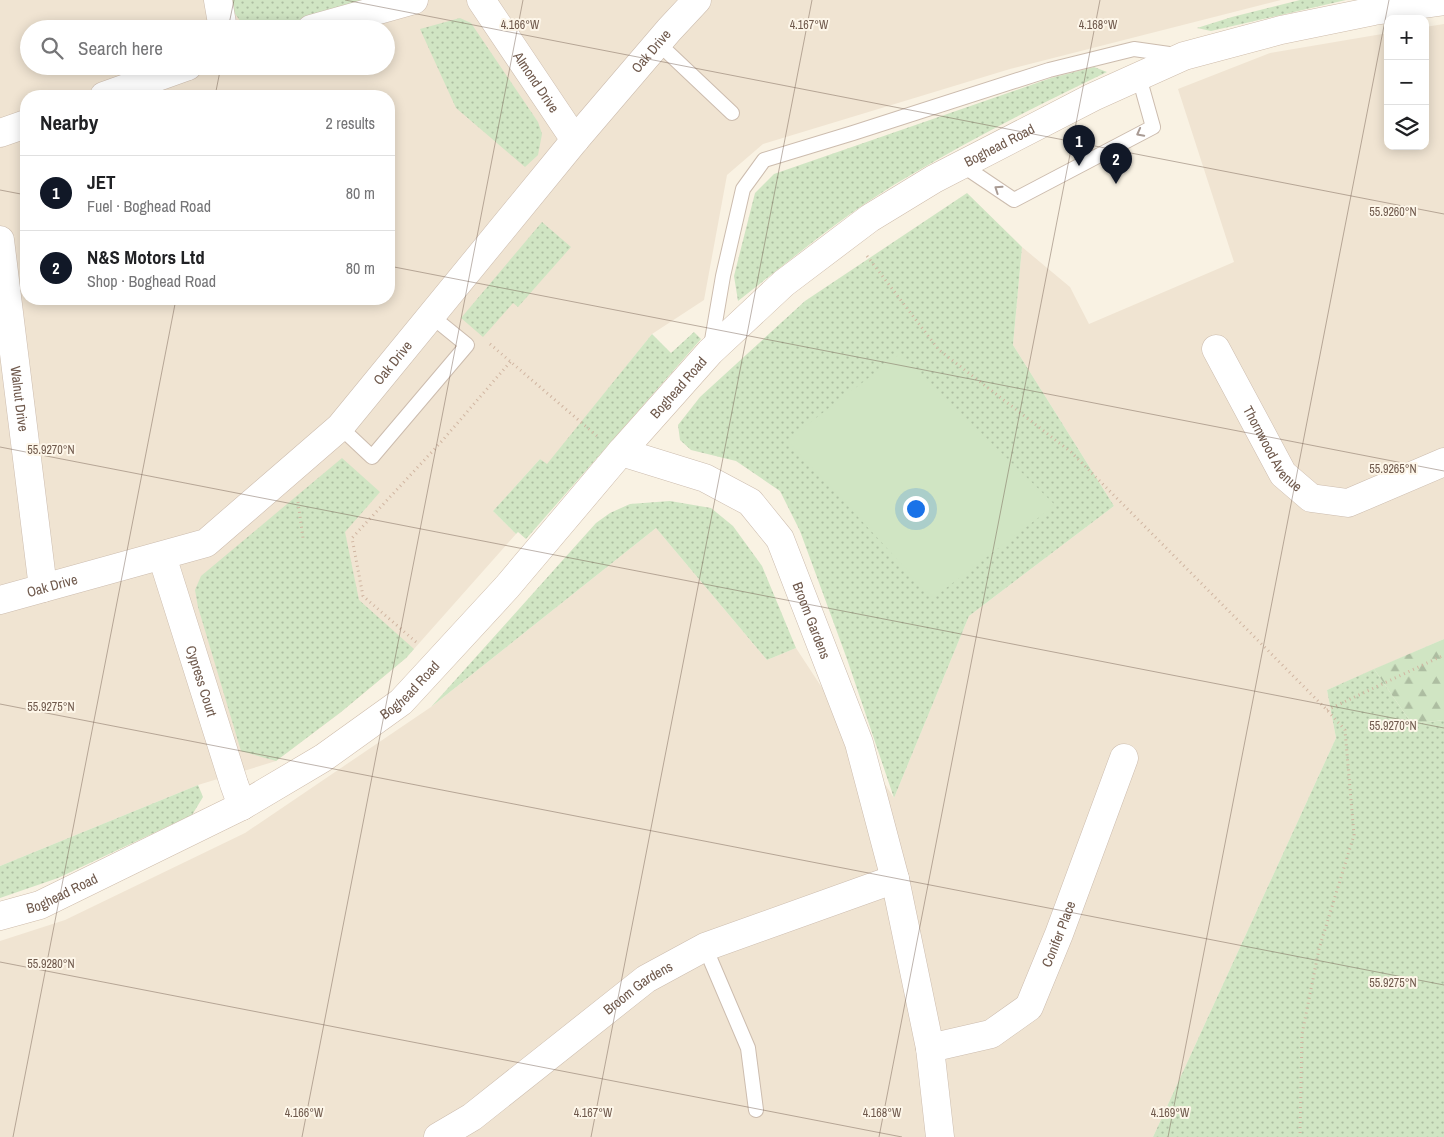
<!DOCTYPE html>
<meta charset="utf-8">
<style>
body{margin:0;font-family:"Archivo Narrow",sans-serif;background:#f2f2f2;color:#202124}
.controls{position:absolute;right:15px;top:15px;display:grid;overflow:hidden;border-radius:10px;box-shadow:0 2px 12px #0003}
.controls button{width:45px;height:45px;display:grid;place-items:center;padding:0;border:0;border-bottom:1px solid #e0e0e0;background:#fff;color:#202124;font:25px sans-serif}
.you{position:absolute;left:915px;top:508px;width:18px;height:18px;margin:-12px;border:4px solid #fff;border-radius:50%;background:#1a73e8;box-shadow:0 0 0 8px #1a73e833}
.badge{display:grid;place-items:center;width:32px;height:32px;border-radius:50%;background:#111827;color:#fff;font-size:16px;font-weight:700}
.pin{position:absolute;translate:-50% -41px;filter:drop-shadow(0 1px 2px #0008)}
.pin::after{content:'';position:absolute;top:26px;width:18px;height:15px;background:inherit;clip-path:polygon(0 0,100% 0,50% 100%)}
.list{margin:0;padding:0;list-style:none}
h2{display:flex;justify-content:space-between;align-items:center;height:65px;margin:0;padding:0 20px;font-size:21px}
h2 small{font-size:16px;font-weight:400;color:#757577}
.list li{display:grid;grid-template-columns:32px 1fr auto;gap:15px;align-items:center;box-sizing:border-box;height:75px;padding:0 20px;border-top:1px solid #e0e0e0}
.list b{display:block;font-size:19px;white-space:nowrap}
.list p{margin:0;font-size:16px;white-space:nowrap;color:#757577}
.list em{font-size:16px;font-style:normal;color:#757577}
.icon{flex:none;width:28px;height:28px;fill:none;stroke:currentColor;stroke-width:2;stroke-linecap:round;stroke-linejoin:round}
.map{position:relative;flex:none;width:1444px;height:1137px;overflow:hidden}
.search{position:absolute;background:#fff;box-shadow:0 2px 12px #0003;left:20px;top:20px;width:375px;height:55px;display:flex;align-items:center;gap:12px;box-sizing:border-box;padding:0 18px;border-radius:28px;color:#757577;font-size:19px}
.panel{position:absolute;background:#fff;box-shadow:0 2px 12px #0003;left:20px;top:90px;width:375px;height:215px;border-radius:20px}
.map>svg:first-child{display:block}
.residential{fill:#f0e4d2;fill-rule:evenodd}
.green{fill:url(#green-dots)}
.forest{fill:url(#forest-firs)}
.pitch{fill:#d0e5c3}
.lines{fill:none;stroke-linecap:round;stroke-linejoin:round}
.lane-casing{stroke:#ccbcae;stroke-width:16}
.street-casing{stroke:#ccbcae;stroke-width:29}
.secondary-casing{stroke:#cebcab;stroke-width:29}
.path{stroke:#d0b5a1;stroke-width:3;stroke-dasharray:1 4;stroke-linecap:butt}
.lane{stroke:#fff;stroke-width:14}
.street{stroke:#fff;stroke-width:28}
.secondary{stroke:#fff;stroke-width:28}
.oneway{stroke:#a99b94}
.ticks{fill:none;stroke:#6f594c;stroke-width:1;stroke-opacity:0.45}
.labels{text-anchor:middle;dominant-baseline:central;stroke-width:4;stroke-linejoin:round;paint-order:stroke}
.street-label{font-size:14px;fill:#6f594c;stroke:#fdf6e9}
.ticks-label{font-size:12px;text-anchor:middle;fill:#6f594c;stroke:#fdf6e9;stroke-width:4;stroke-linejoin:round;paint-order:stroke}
</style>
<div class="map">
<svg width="1444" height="1137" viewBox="0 0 1444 1137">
<defs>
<pattern id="green-dots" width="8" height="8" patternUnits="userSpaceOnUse" patternTransform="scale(1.25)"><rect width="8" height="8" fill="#d0e5c3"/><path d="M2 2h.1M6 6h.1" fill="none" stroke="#adbda1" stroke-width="1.8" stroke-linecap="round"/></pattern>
<pattern id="forest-firs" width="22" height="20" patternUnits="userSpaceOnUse" patternTransform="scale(1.25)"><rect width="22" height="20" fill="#d0e5c3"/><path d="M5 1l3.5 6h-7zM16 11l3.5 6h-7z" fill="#adbda1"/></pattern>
</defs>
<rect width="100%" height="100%" fill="#f9f2e3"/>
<!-- residential -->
<path class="residential" d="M 0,0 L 1281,0 L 1010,69 L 763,144 L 727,175 L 704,300 L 652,334 L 547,465 L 540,459 L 493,511 L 516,534 L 406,658 L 341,712 L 276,761 L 198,785 L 0,866 ZM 29,29 L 386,29 L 386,66 L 29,66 ZM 26,96 L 389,96 L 389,299 L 26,299 Z
M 1444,24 L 1444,639 L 1327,690 L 1336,738 L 1153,1137 L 0,1137 L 0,941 L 65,920 L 245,833 L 431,707 L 656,528 L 767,660 L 796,648 L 894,798 L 969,616 L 1114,506 L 1013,345 L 1022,247 L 1070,287 L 1089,324 L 1234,262 L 1178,89 L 1270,53 L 1388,33 L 1388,146 L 1425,146 L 1425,27 Z"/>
<!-- green -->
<path class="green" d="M 230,0 L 363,0 L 275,29 L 256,29 L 243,25 L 231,8 Z
M 1300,0 L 1346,0 L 1211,31 L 1197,28 L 1232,17 Z
M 460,18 L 471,23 L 538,122 L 542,134 L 538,155 L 525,167 L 456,108 L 420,29 Z
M 1094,67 L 1107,72 C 1040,104 973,138 909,176 C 848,211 793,258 738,301 L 734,276 L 755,193 L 774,174 L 1051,78 Z
M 967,193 L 1022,247 L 1013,345 L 1114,506 L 969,616 L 894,798 L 847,659 L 800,531 L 780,491 L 736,461 L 691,450 L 680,440 L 678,425 L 700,397 L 805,301 Z
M 542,222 L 571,247 L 518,307 L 513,303 L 483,337 L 461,318 Z
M 694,332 L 701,339 L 526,539 L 518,532 L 516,534 L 493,511 L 540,459 L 547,464 L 652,334 L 671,353 Z
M 342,458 L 380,492 L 345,532 L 359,600 L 414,649 L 406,658 L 341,712 L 276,761 L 241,751 L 198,607 L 195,590 L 201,576 Z
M 670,501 L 711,508 L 733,526 L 762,566 L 796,648 L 767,660 L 656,528 L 431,707 L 596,523 L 610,513 L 630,504 Z
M 1374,669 L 1412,724 L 1444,720 L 1444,1137 L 1153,1137 L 1336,738 L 1327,690 Z
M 198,785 L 203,797 L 192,815 L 58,878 L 0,898 L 0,866 Z"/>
<!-- forest -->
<path class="forest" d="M 1444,639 L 1444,720 L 1412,724 L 1374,669 Z"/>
<!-- pitch -->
<path class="pitch" d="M 900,354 L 1055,505 L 933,598 L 787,440 Z"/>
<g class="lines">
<!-- lane casing -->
<g class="lane-casing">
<path id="lane" d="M 658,43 L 732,113
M 962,165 L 1014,200 L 1153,127 L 1139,77
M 711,346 L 723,276 L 743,189 L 764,160 L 853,133 L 1049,70 L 1134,49 L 1176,55
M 340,427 L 372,457 L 467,345 L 430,315
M 705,947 L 748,1048 L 756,1110"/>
</g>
<!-- street casing -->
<g class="street-casing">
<g id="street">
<path d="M 218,0 L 223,29"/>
<path id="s1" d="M 481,0 L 575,140"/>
<path d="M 311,29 L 414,0"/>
<path d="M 104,96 L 188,66"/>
<path d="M 0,133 L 26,124"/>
<path id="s2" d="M 0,240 L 43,588"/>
<path id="s3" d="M 1216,349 L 1283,474 L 1311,498 L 1348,503 L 1444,462"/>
<path id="s4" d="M 621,452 L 705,478 L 750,502 L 780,539 L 859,743 L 895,879 L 930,1048 L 940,1137"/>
<path id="s5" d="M 162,556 L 234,784 L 242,806"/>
<path id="s6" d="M 0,600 L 206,543 L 340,427 L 575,140 L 669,30 L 697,0"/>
<path id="s7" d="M 930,1048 L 991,1034 L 1029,1007 L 1059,934 L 1124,758"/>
<path id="s8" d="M 438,1137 L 472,1117 L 646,979 L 705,947 L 895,879"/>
</g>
</g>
<!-- secondary casing -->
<g class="secondary-casing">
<g id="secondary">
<path id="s9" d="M 0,916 L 40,905 L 242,806 L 323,758 L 401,702 L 507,587 L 621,452 L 710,352 L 784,283 L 870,218 L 934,179 L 1093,97 L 1184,56 L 1281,30 L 1374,11 L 1444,1"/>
</g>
</g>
<!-- path -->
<path class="path" d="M 867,256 L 939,350 L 1071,452 L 1327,710 L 1345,730 L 1354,835 L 1319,949 L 1302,1034 L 1300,1137
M 490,344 L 597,436
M 298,502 L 303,538
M 416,642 L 363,596 L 352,538 L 442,441 L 511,361
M 1327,710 L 1444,655"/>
<!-- lane -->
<use href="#lane" class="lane"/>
<!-- street -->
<use href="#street" class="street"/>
<!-- secondary -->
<use href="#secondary" class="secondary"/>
</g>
<!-- one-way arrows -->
<defs><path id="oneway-chevron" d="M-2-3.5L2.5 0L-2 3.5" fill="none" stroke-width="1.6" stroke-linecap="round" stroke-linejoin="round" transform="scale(1.25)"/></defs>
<g class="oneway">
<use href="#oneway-chevron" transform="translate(1140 133) rotate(152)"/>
<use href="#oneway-chevron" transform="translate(998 189) rotate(-146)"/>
</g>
<!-- ticks -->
<path class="ticks" d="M 345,0 L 1444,214M 228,29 L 234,0M 215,96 L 221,66M 0,190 L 26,195M 389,266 L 1444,471M 0,447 L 1444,728M 0,704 L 1444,985M 0,962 L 902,1137M 13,1137 L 176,299M 302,1137 L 523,0M 591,1137 L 812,0M 879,1137 L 1100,0M 1168,1137 L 1389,0"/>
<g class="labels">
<!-- street labels -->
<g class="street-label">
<text stroke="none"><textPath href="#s6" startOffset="879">Oak Drive</textPath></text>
<text stroke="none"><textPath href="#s1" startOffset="99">Almond Drive</textPath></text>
<text stroke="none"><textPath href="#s9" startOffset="1281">Boghead Road</textPath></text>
<text stroke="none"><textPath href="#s6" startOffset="474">Oak Drive</textPath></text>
<text stroke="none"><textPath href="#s9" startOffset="876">Boghead Road</textPath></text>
<text stroke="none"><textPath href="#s2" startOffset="160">Walnut Drive</textPath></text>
<text stroke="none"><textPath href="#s3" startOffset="115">Thornwood Avenue</textPath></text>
<text stroke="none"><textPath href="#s6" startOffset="54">Oak Drive</textPath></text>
<text stroke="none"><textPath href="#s4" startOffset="274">Broom Gardens</textPath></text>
<text stroke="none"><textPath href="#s5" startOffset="131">Cypress Court</textPath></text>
<text stroke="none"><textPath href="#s9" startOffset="471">Boghead Road</textPath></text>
<text stroke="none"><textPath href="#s9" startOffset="66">Boghead Road</textPath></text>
<text stroke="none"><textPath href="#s7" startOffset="188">Conifer Place</textPath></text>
<text stroke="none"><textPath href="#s8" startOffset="250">Broom Gardens</textPath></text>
</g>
</g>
<g class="ticks-label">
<text x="809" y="29">4.167°W</text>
<text x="1098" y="29">4.168°W</text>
<text x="520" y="29">4.166°W</text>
<text x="1393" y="216">55.9260°N</text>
<text x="51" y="454">55.9270°N</text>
<text x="1393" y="473">55.9265°N</text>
<text x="51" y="711">55.9275°N</text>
<text x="1393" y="730">55.9270°N</text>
<text x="51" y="968">55.9280°N</text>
<text x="1393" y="987">55.9275°N</text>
<text x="304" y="1117">4.166°W</text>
<text x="593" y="1117">4.167°W</text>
<text x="882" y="1117">4.168°W</text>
<text x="1170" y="1117">4.169°W</text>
</g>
</svg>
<div class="controls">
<button>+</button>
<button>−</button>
<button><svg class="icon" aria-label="layers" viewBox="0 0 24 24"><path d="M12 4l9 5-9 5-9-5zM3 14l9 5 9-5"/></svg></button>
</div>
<div class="you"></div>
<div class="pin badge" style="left:1079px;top:166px">1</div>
<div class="pin badge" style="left:1116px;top:184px">2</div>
<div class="search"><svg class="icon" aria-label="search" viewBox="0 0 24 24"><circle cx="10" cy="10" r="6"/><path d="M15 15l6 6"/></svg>Search here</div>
<section class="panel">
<h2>Nearby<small>2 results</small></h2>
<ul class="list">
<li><span class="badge">1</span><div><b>JET</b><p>Fuel · Boghead Road</p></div><em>80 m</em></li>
<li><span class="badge">2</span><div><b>N&amp;S Motors Ltd</b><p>Shop · Boghead Road</p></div><em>80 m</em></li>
</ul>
</section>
</div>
